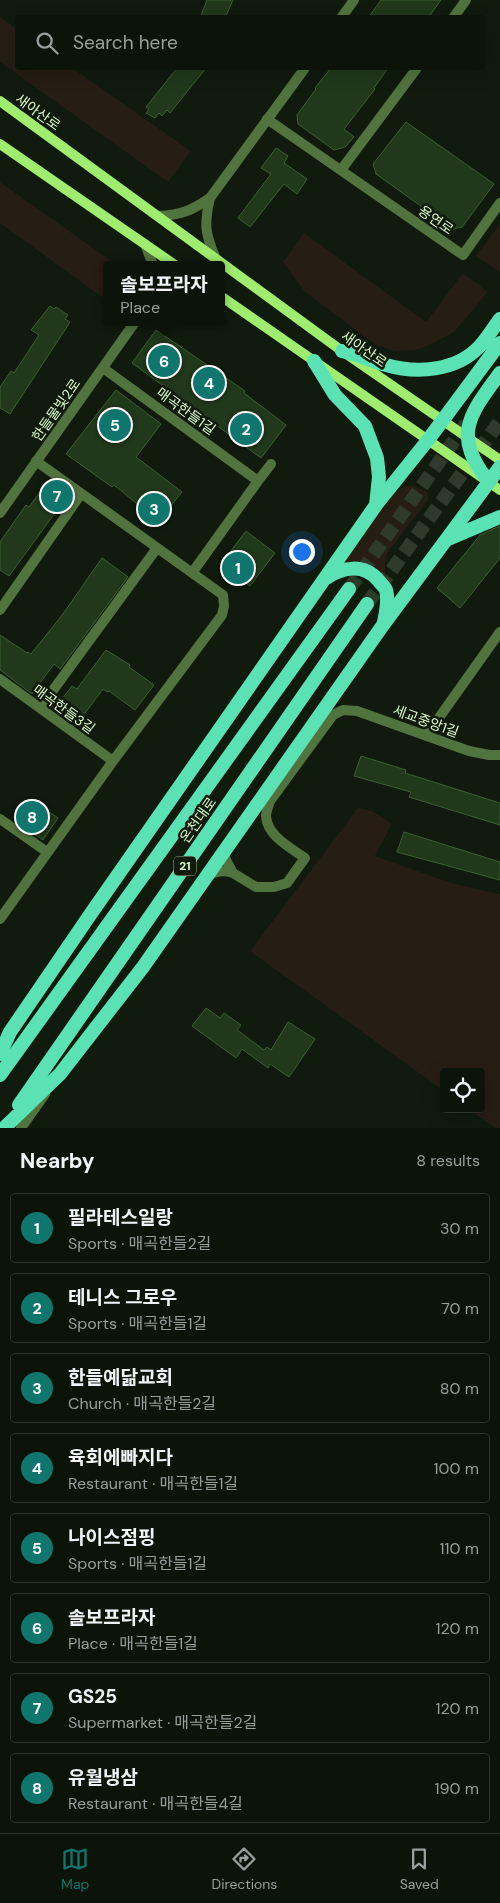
<!DOCTYPE html>
<meta charset="utf-8">
<style>
body{margin:0;font-family:"DM Sans","Noto Sans KR",sans-serif;background:#1a2118;color:#f1f3f6}
.controls{position:absolute;right:15px;bottom:15px;display:grid;overflow:hidden;border-radius:5px;box-shadow:0 5px 20px #0002}
.controls button{width:45px;height:45px;display:grid;place-items:center;padding:0;border:0;border-bottom:1px solid #2c332b;background:#0c140a;color:#f1f3f6;font:25px sans-serif}
.you{position:absolute;left:301px;top:551px;width:18px;height:18px;margin:-12px;border:4px solid #fff;border-radius:50%;background:#1a73e8;box-shadow:0 0 0 8px #1a73e833}
.badge{display:grid;place-items:center;width:32px;height:32px;border-radius:50%;background:#0f766e;color:#fff;font-size:16px;font-weight:700}
.pin{position:absolute;translate:-50% -50%;border:2px solid #fff;box-shadow:0 1px 5px #0006}
.popup{position:absolute;left:103px;top:261px;width:122px;height:65px;box-sizing:border-box;display:grid;place-content:center;border-radius:5px;background:#0c140a;filter:drop-shadow(0 1px 4px #0005);font-size:16px;white-space:nowrap;color:#9a9e9c}
.popup b{font-size:19px;color:#f1f3f6}
.popup::after{content:'';position:absolute;left:50%;top:100%;margin-left:-10px;border:10px solid transparent;border-top-color:#0c140a}
.list{margin:0;padding:0;list-style:none}
h2{display:flex;justify-content:space-between;align-items:center;height:65px;margin:0;padding:0 20px;font-size:21px}
h2 small{font-size:16px;font-weight:400;color:#9a9e9c}
.list li{display:grid;grid-template-columns:32px 1fr auto;gap:15px;align-items:center;box-sizing:border-box;height:70px;margin:0 10px 10px;padding:0 10px;border:1px solid #2c332b;border-radius:5px}
.list b{display:block;font-size:19px;white-space:nowrap}
.list p{margin:0;font-size:16px;white-space:nowrap;color:#9a9e9c}
.list em{font-size:16px;font-style:normal;color:#9a9e9c}
.icon{flex:none;width:28px;height:28px;fill:none;stroke:currentColor;stroke-width:2;stroke-linecap:round;stroke-linejoin:round}
.map{position:relative;flex:none;width:500px;height:1128px;overflow:hidden}
.search{position:absolute;background:#0c140a;box-shadow:0 5px 20px #0002;left:15px;right:15px;top:15px;height:55px;display:flex;align-items:center;gap:12px;box-sizing:border-box;padding:0 18px;border-radius:5px;color:#9a9e9c;font-size:19px}
.sheet{height:705px;background:#0c140a}
nav{display:flex;justify-content:space-around;align-items:center;box-sizing:border-box;height:70px;border-top:1px solid #2c332b;background:#0c140a;font-size:14px;color:#9a9e9c}
nav a{display:grid;justify-items:center;gap:2px}
nav .on{color:#0f766e}
.map>svg:first-child{display:block}
.green{fill:#261d13}
.building{fill:#21381b;stroke:#3a6130}
.lines{fill:none;stroke-linecap:round;stroke-linejoin:round}
.trunk-tunnel{stroke:#2e3b2a;stroke-width:14;stroke-dasharray:14 7;stroke-linecap:butt}
.minor{stroke:#51733d;stroke-width:10}
.tertiary{stroke:#51733d;stroke-width:10}
.secondary{stroke:#9fed6e;stroke-width:10}
.trunk{stroke:#5ae2b4;stroke-width:14}
.labels{text-anchor:middle;dominant-baseline:central;stroke-width:5;stroke-linejoin:round;paint-order:stroke}
.shield{fill:#101a0d;stroke:#9db693;stroke-width:1}
.shield-label{font-size:12px;font-weight:bold;fill:#d9f9cc}
.street-label{font-size:14px;fill:#d9f9cc;stroke:#101a0d}
</style>
<div class="map">
<svg width="500" height="1128" viewBox="0 0 500 1128">
<rect width="100%" height="100%" fill="#101a0d"/>
<!-- green -->
<path class="green" d="M 0,17 L 17,29 L 18,68 L 72,68 L 191,151 L 168,182 L 0,62 Z
M 0,182 L 117,265 L 106,265 L 106,300 L 0,223 Z
M 500,224 L 500,272 L 476,256 Z
M 304,233 L 426,322 L 463,273 L 488,292 L 454,332 L 432,344 L 416,350 L 395,351 L 376,345 L 305,292 L 283,262 Z
M 413,485 L 427,492 L 428,500 L 388,552 L 385,562 L 385,575 L 347,563 L 346,560 L 395,492 L 401,488 Z
M 358,808 L 372,811 L 392,824 L 375,856 L 454,884 L 500,894 L 500,1128 L 495,1128 L 469,1109 L 481,1109 L 481,1072 L 444,1072 L 444,1091 L 250,951 Z"/>
<!-- building -->
<path class="building" d="M 207,0 L 233,0 L 225,18 L 200,18 Z
M 381,0 L 441,0 L 428,18 L 368,18 Z
M 177,68 L 206,68 L 170,113 L 167,110 L 162,116 L 159,113 L 155,118 L 146,113 L 149,109 L 146,107 Z
M 331,68 L 388,68 L 374,88 L 375,89 L 344,129 L 354,137 L 345,147 L 334,150 L 298,124 L 297,115 L 316,89 L 315,88 Z
M 406,122 L 494,184 L 462,227 L 453,229 L 376,174 L 373,164 Z
M 276,148 L 288,156 L 284,163 L 307,179 L 297,194 L 284,184 L 250,227 L 238,218 L 271,174 L 261,168 Z
M 50,306 L 54,309 L 56,307 L 68,315 L 65,319 L 70,322 L 10,414 L 0,408 L 0,387 L 11,371 L 14,373 L 39,335 L 31,330 Z
M 156,330 L 245,391 L 244,393 L 286,425 L 261,458 L 132,363 Z
M 116,390 L 161,424 L 136,457 L 182,492 L 158,521 L 114,485 L 112,487 L 66,454 Z
M 48,481 L 68,495 L 9,576 L 0,570 L 0,542 L 26,505 L 29,507 Z
M 500,526 L 500,558 L 460,608 L 437,588 L 480,535 Z
M 246,531 L 275,553 L 250,586 L 221,564 Z
M 102,558 L 128,577 L 60,669 L 54,664 L 32,694 L 0,670 L 0,635 L 27,653 L 28,652 L 31,654 L 63,614 Z
M 106,650 L 130,665 L 129,667 L 154,685 L 135,710 L 109,691 L 108,692 L 103,689 L 77,724 L 55,708 L 72,686 L 77,689 Z
M 361,756 L 406,770 L 405,773 L 500,803 L 500,825 L 409,797 L 411,792 L 354,776 Z
M 30,799 L 58,818 L 43,840 L 15,821 Z
M 404,832 L 500,862 L 500,880 L 397,852 Z
M 206,1008 L 220,1018 L 224,1013 L 241,1025 L 237,1030 L 264,1050 L 267,1047 L 271,1050 L 288,1022 L 315,1039 L 289,1077 L 270,1064 L 268,1068 L 242,1049 L 236,1058 L 192,1026 Z"/>
<g class="lines">
<!-- trunk-tunnel -->
<path class="trunk-tunnel" d="M 349,589 L 468,421
M 367,604 L 500,421"/>
<!-- minor -->
<path class="minor" d="M 453,18 L 466,0
M 267,119 L 463,255 L 500,203
M 341,170 L 417,68
M 145,244 L 153,265
M 103,368 L 258,481 L 192,573
M 258,481 L 271,464
M 0,513 L 135,322
M 0,610 L 81,494
M 0,679 L 113,761
M 40,708 L 157,548
M 426,736 L 500,632
M 0,819 L 47,852
M 233,873 L 256,887 L 274,887 L 287,883 L 305,858 C 291,848 267,836 266,816 C 266,811 269,805 270,801 L 333,715 L 343,710 L 357,711 L 469,751 L 489,755 L 500,755
M 207,876 C 216,871 223,870 233,873 L 225,858 L 225,850
M 0,919 L 113,761 L 222,615 L 224,606 L 223,595 L 36,461"/>
<!-- tertiary -->
<path class="tertiary" d="M 341,18 L 354,0
M 210,198 C 204,224 205,233 215,257
M 158,216 C 181,215 191,211 210,198 L 305,68
M 21,1128 L 45,1094"/>
<!-- secondary -->
<path class="secondary" d="M 0,101 L 342,351 L 500,460
M 0,144 L 175,265
M 222,297 L 500,490"/>
<!-- trunk -->
<path class="trunk" d="M 342,351 C 358,354 371,361 386,365 C 417,374 456,371 479,347 C 487,339 493,328 500,319
M 314,361 L 335,395 L 365,426 L 377,458 L 379,477 L 376,505
M 489,482 C 451,435 470,414 500,373
M 448,539 L 500,517
M 326,578 C 343,567 364,563 379,581 C 381,584 385,587 386,590 C 389,600 386,612 384,622
M 0,1054 L 10,1032 L 92,912 L 376,505 L 428,440 L 500,343
M 0,1075 L 349,589
M 19,1105 L 367,604
M 4,1128 L 60,1074 L 143,967 L 383,625 L 500,467"/>
</g>
<g class="labels">
<!-- shield labels -->
<rect class="shield" x="174" y="856.5" width="22" height="19" rx="4"/>
<g class="shield-label">
<text x="185" y="866">21</text>
</g>
<!-- street labels -->
<g class="street-label">
<text transform="translate(38 112) rotate(36)">새아산로</text>
<text transform="translate(436 220) rotate(35)">용연로</text>
<text transform="translate(364 349) rotate(35)">새아산로</text>
<text transform="translate(56 410) rotate(-55)">한들물빛2로</text>
<text transform="translate(186 411) rotate(36)">매곡한들1길</text>
<text transform="translate(64 709) rotate(36)">매곡한들3길</text>
<text transform="translate(426 721) rotate(20)">세교중앙1길</text>
<text transform="translate(198 820) rotate(-55)">온천대로</text>
</g>
</g>
</svg>
<div class="controls">
<button><svg class="icon" aria-label="locate" viewBox="0 0 24 24"><circle cx="12" cy="12" r="6"/><path d="M12 2v4M12 18v4M2 12h4M18 12h4"/></svg></button>
</div>
<div class="you"></div>
<div class="pin badge" style="left:238px;top:568px">1</div>
<div class="pin badge" style="left:246px;top:429px">2</div>
<div class="pin badge" style="left:154px;top:509px">3</div>
<div class="pin badge" style="left:209px;top:383px">4</div>
<div class="pin badge" style="left:115px;top:425px">5</div>
<div class="pin badge" style="left:164px;top:361px">6</div>
<div class="popup"><b>솔보프라자</b>Place</div>
<div class="pin badge" style="left:57px;top:496px">7</div>
<div class="pin badge" style="left:32px;top:817px">8</div>
<div class="search"><svg class="icon" aria-label="search" viewBox="0 0 24 24"><circle cx="10" cy="10" r="6"/><path d="M15 15l6 6"/></svg>Search here</div>
</div>
<section class="sheet">
<h2>Nearby<small>8 results</small></h2>
<ul class="list">
<li><span class="badge">1</span><div><b>필라테스일랑</b><p>Sports · 매곡한들2길</p></div><em>30 m</em></li>
<li><span class="badge">2</span><div><b>테니스 그로우</b><p>Sports · 매곡한들1길</p></div><em>70 m</em></li>
<li><span class="badge">3</span><div><b>한들예닮교회</b><p>Church · 매곡한들2길</p></div><em>80 m</em></li>
<li><span class="badge">4</span><div><b>육회에빠지다</b><p>Restaurant · 매곡한들1길</p></div><em>100 m</em></li>
<li><span class="badge">5</span><div><b>나이스점핑</b><p>Sports · 매곡한들1길</p></div><em>110 m</em></li>
<li><span class="badge">6</span><div><b>솔보프라자</b><p>Place · 매곡한들1길</p></div><em>120 m</em></li>
<li><span class="badge">7</span><div><b>GS25</b><p>Supermarket · 매곡한들2길</p></div><em>120 m</em></li>
<li><span class="badge">8</span><div><b>유월냉삼</b><p>Restaurant · 매곡한들4길</p></div><em>190 m</em></li>
</ul>
</section>
<nav>
<a class="on"><svg class="icon" aria-label="map" viewBox="0 0 24 24"><path d="M3 6l6-2 6 2 6-2v14l-6 2-6-2-6 2zM9 4v14M15 6v14"/></svg>Map</a>
<a><svg class="icon" aria-label="directions" viewBox="0 0 24 24"><path d="M12 3l9 9-9 9-9-9zM9 14v-3h6M13 9l2 2-2 2"/></svg>Directions</a>
<a><svg class="icon" aria-label="saved" viewBox="0 0 24 24"><path d="M7 4h10v16l-5-4-5 4z"/></svg>Saved</a>
</nav>
